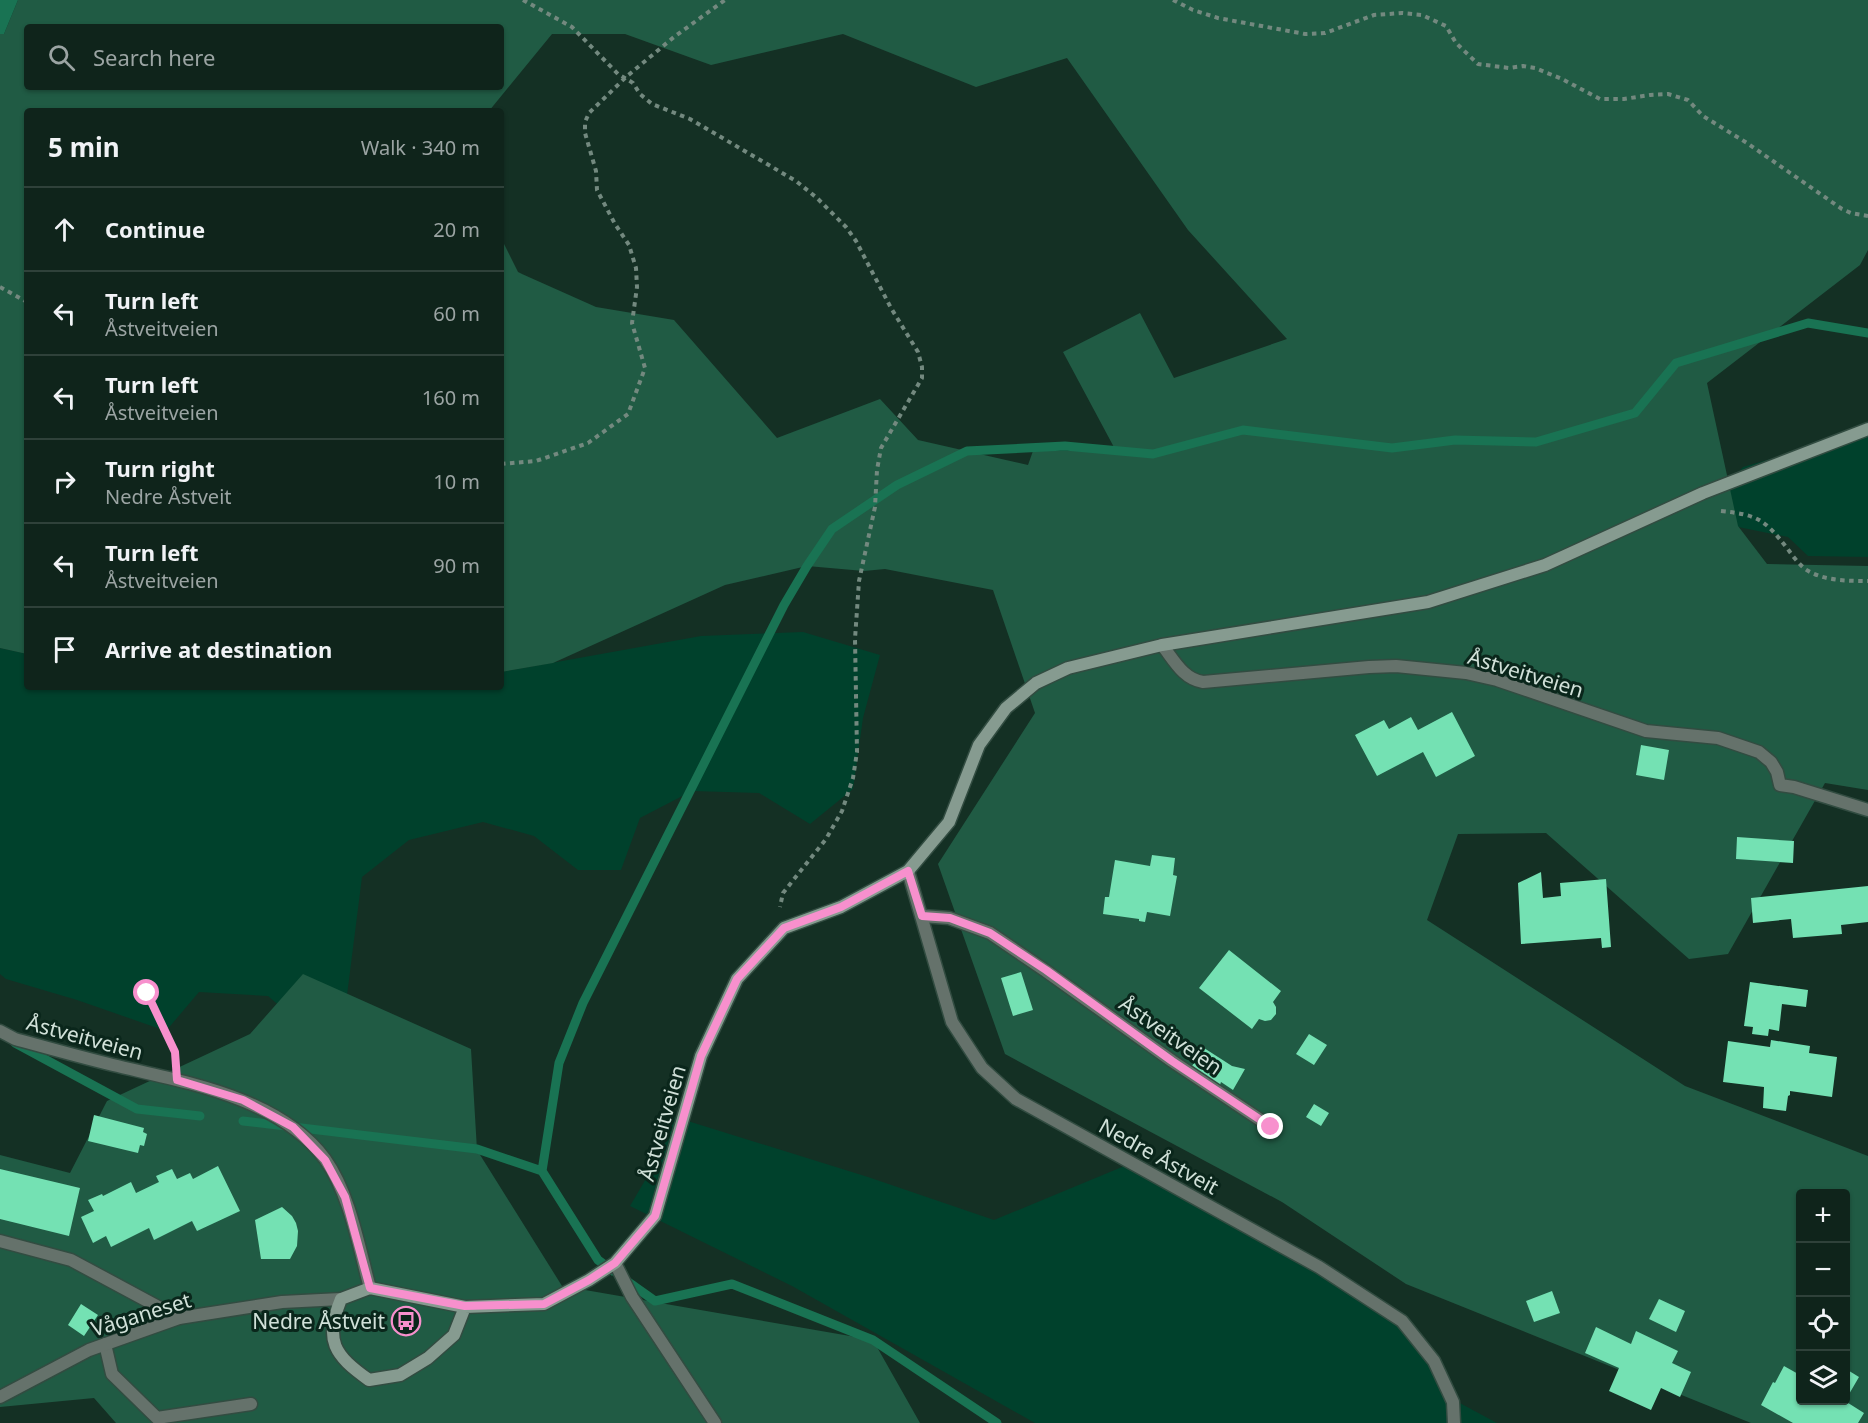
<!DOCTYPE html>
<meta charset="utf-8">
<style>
body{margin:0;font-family:"Noto Sans",sans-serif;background:#1d3028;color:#f1f3f6}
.controls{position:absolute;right:18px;bottom:18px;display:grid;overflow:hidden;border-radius:6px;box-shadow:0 2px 4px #0004}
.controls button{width:54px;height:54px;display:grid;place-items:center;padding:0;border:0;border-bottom:2px solid #2f413a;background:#0f241b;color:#f1f3f6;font:30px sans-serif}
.stop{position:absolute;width:18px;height:18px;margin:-14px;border:4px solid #f790cd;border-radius:50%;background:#fff}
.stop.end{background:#f790cd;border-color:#fff;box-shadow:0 2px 6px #0008}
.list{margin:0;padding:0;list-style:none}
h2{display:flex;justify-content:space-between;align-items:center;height:78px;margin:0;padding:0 24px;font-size:26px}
h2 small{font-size:20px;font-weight:400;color:#9ba4a3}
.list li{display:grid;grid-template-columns:39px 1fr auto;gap:18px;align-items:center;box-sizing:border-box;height:84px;padding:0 24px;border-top:2px solid #2f413a}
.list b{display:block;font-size:22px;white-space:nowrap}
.list p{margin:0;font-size:20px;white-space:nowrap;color:#9ba4a3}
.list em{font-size:20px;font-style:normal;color:#9ba4a3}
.icon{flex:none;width:33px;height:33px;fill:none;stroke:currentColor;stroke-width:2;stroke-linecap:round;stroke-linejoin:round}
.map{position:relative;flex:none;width:1868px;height:1423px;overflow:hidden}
.search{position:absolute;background:#0f241b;box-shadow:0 2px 4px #0004;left:24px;top:24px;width:480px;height:66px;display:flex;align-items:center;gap:15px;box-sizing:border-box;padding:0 21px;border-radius:6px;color:#9ba4a3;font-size:22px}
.panel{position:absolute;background:#0f241b;box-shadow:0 2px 4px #0004;left:24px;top:108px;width:480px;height:582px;border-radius:6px}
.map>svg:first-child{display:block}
.green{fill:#00412c}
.forest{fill:#205b44;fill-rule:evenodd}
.water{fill:#197353}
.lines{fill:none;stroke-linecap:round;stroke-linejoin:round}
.stream{stroke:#197353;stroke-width:9}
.building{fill:#74e1b3}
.lane-casing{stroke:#324c41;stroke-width:15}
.street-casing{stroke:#324c41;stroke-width:15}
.secondary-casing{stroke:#324c41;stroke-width:15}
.path{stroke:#73897f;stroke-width:4;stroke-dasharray:4.5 4.5;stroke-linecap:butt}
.lane{stroke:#65726b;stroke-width:12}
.street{stroke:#65726b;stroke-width:12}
.secondary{stroke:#869b90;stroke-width:12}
.route{stroke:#f790cd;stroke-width:8}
.labels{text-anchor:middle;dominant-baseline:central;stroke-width:6;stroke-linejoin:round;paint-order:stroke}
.street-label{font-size:21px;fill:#d1e1d9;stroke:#0a261b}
.poi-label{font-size:21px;fill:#d1e1d9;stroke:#0a261b;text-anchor:end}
</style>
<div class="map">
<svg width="1868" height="1423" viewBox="0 0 1868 1423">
<rect width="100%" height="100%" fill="#143024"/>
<!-- green -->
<path class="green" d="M 1868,431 L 1868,557 L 1808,556 L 1788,537 L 1699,519 L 1743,467 Z
M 803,632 L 880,655 L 863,718 L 853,789 L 810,824 L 759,793 L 692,791 L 640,818 L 621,870 L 578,870 L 534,836 L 483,822 L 409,840 L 362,877 L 344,1019 L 331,1050 L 268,996 L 199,992 L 166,1031 L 77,1000 L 6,979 L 0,974 L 0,648 L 27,654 L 27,687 L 501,687 L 501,672 L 701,636 Z
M 675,1117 L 868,1177 L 994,1220 L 1134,1162 L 1402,1321 L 1456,1401 L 1497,1423 L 1035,1423 L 792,1286 L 630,1206 L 661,1153 Z"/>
<!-- forest -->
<path class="forest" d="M 18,0 L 1868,0 L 1868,250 L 1860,265 L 1707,383 L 1738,526 L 1767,564 L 1868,566 L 1868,790 L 1825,783 L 1728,954 L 1689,959 L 1546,833 L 1458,834 L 1427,920 L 1685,1086 L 1868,1156 L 1868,1423 L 1751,1423 L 1406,1284 L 1282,1202 L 1005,1054 L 938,864 L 1035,713 L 993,590 L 885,569 L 864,571 L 807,566 L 725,585 L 553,663 L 501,672 L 501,238 L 518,272 L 522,274 L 596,307 L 674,320 L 777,438 L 880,399 L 918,440 L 1028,465 L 1033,451 L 1116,451 L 1063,352 L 1140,313 L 1174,378 L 1287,339 L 1188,230 L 1067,58 L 976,87 L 843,34 L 711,65 L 625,34 L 552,34 L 489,111 L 27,111 L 27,654 L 0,648 L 0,34 L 4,34 ZM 27,27 L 501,27 L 501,87 L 27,87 ZM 1800,1194 L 1846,1194 L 1846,1400 L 1800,1400 Z
M 303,974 L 471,1049 L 477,1150 L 562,1286 L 873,1340 L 920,1423 L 116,1423 L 94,1398 L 0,1407 L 0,1155 L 70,1173 L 107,1101 L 250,1034 Z"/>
<!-- water -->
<path class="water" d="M 0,0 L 18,0 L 4,34 L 0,34 Z"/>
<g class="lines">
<!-- stream -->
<path class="stream" d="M 15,1043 L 137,1109 L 200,1116
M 243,1121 L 477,1149 L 542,1171
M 613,1271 L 598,1260 L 542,1171 L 559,1063 L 583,1003 L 784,605 L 807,566 L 832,529 L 897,485 L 967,451 L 1065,446 L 1153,454 L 1243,430 L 1392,448 L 1455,440 L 1536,442 L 1635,413 L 1676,363 L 1808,323 L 1868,333
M 624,1279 L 655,1301 L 732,1284 L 873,1340 L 997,1423"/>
</g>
<!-- building -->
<path class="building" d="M 1452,712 L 1475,756 L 1436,777 L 1423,752 L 1377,776 L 1355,735 L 1384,720 L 1389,729 L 1411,717 L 1418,730 Z
M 1641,745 L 1669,750 L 1664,780 L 1636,775 Z
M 1737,837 L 1794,841 L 1793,863 L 1736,859 Z
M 1152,855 L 1175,858 L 1173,875 L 1177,876 L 1170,916 L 1147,912 L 1145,922 L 1139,921 L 1139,919 L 1103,914 L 1105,897 L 1109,897 L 1115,860 L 1150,866 Z
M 1541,872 L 1543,898 L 1561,896 L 1560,883 L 1606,879 L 1611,947 L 1602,948 L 1601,938 L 1521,944 L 1518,883 Z
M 1868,886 L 1868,922 L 1841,925 L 1842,934 L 1793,938 L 1791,919 L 1753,923 L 1751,898 Z
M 1229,950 L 1281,991 L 1273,1002 L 1276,1007 L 1276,1014 L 1271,1020 L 1265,1021 L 1259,1019 L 1252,1029 L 1199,988 Z
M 1021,972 L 1033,1010 L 1013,1016 L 1001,978 Z
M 1750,982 L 1808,990 L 1806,1007 L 1782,1004 L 1779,1031 L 1769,1029 L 1768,1036 L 1752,1034 L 1753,1027 L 1744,1026 Z
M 1309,1034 L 1327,1045 L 1314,1065 L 1296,1054 Z
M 1771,1040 L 1810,1046 L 1809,1053 L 1837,1057 L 1832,1097 L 1790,1091 L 1790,1095 L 1788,1096 L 1786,1111 L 1763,1108 L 1764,1087 L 1723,1082 L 1728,1041 L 1770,1047 Z
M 1204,1048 L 1232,1066 L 1245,1069 L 1233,1090 L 1221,1082 L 1220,1085 L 1192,1066 Z
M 1314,1104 L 1329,1113 L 1321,1126 L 1306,1117 Z
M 94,1115 L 144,1128 L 143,1132 L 147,1134 L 144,1146 L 140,1145 L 138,1153 L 88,1141 Z
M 218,1166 L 240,1211 L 197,1231 L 192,1221 L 154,1240 L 149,1228 L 111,1247 L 106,1236 L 93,1243 L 81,1217 L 94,1211 L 88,1200 L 102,1194 L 103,1196 L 131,1182 L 136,1193 L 159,1182 L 156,1176 L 172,1169 L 177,1179 L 190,1173 L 193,1179 Z
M 0,1169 L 80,1188 L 69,1236 L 0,1219 Z
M 282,1207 L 292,1216 L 296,1223 L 298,1231 L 297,1246 L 290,1259 L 261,1259 L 255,1220 Z
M 1552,1291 L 1560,1313 L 1534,1322 L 1526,1301 Z
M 1659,1299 L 1685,1311 L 1676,1332 L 1649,1319 Z
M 81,1304 L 98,1315 L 84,1336 L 68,1325 Z
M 1596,1327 L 1631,1344 L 1636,1331 L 1678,1351 L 1672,1363 L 1691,1372 L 1680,1397 L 1661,1388 L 1651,1410 L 1609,1391 L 1619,1368 L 1585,1353 Z
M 1784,1366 L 1800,1375 L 1800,1400 L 1846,1400 L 1846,1369 L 1859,1377 L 1845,1401 L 1864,1413 L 1858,1423 L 1793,1423 L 1761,1405 L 1773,1382 L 1775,1383 Z"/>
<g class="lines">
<!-- lane casing -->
<g class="lane-casing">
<path id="lane" d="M 1162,645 C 1174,660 1183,679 1203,682 L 1369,667 L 1396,666 L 1466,673 L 1497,680 L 1646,731 L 1718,738 L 1759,752 L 1771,762 L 1777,772 L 1780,785 L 1794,787 L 1868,810
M 922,916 L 949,918 L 990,933 L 1046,971 L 1172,1061 L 1271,1127
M 0,1241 L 71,1260 L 179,1318
M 105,1344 L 112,1374 L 157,1418 L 251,1404"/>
</g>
<!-- street casing -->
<g class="street-casing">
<path id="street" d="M 908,871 L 952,1022 L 982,1068 L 1016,1099 L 1319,1267 L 1402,1321 L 1434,1361 L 1453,1402 L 1454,1423
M 0,1031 L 15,1039 C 48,1048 80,1057 113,1065 C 184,1082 279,1097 325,1159 C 350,1194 359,1248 370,1288
M 615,1263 L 632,1297 L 715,1423
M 0,1397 L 89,1350 L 179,1318 L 282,1302 L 341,1299"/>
</g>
<!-- secondary casing -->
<g class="secondary-casing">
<path id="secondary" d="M 465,1307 L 454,1335 L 428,1358 L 400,1375 L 369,1380 C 334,1355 324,1341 341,1299 L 370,1288 L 465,1307 L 544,1304 L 589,1280 L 615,1263 L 655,1216 L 701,1056 L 737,979 L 784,928 L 841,907 L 908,871 L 949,822 L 979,745 L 1006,708 L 1036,683 L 1068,668 L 1162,645 L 1428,602 L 1545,565 L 1703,493 L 1868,429"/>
</g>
<!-- path -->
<path class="path" d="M 523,0 L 572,27 L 618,74 L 633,83 L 640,94 L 652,104 L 690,119 L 796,181 L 817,198 L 846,227 L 856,241 L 891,308 L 918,352 L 922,367 L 922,378 L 881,448 L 877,470 L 875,507 L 859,581 L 855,639 L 857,752 L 853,778 L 842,811 L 826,839 L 783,893 L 780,907
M 1173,0 L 1193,10 L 1218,18 L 1305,34 L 1325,33 L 1374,15 L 1402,13 L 1422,15 L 1446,26 L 1456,43 L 1478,64 L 1509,68 L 1523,66 L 1535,68 L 1562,79 L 1600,99 L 1624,99 L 1650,95 L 1668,94 L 1688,100 L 1703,116 L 1747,143 L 1842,209 L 1851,213 L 1868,216
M 0,287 L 27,302
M 501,464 L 536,461 L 588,443 L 628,414 L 645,368 L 632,323 L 637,287 L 636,268 L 629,245 L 615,224 L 597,190 L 596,171 L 585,133 L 585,122 L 589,113 L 626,77 L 674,37 L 725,0
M 1721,511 C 1758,515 1764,519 1787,548 C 1792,555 1798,563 1805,569 C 1823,581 1847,581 1868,581
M 147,993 L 175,1052 L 175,1058"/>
<!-- lane -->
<use href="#lane" class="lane"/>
<!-- street -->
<use href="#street" class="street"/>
<!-- secondary -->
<use href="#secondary" class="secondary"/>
</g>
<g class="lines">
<!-- route -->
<path class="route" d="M 147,993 L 175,1052 L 177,1080 L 243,1100 L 293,1127 L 325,1160 L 345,1197 L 370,1288 L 465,1306 L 544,1304 L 589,1280 L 615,1263 L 655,1216 L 701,1056 L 737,979 L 784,928 L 841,907 L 908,871 L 922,916 L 950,918 L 990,933 L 1046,970 L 1172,1061 L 1271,1127"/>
</g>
<!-- icons -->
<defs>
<g id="bus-ring" transform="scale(1.5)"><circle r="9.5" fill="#0a261b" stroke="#f790cd" stroke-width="1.5"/><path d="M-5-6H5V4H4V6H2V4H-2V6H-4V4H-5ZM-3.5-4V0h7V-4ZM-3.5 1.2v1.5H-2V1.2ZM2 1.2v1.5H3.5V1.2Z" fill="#f790cd"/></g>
</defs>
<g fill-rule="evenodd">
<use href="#bus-ring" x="406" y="1321"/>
</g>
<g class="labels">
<!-- street labels -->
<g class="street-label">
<text transform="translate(1526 673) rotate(17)">Åstveitveien</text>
<text transform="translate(1171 1035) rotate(35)">Åstveitveien</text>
<text transform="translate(85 1037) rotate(15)">Åstveitveien</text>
<text transform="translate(662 1123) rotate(-74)">Åstveitveien</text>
<text transform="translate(1159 1156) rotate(29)">Nedre Åstveit</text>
<text transform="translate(141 1314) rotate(-17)">Våganeset</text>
</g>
<!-- poi labels -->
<g class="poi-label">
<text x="385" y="1321">Nedre Åstveit</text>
</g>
</g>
</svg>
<div class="controls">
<button>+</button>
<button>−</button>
<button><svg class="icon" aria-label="locate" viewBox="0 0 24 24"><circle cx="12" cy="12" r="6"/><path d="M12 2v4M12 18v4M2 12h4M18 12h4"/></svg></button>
<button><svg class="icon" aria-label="layers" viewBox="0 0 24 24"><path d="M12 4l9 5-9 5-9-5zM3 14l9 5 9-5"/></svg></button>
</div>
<div class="stop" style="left:147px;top:993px"></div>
<div class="stop end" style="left:1271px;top:1127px"></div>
<div class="search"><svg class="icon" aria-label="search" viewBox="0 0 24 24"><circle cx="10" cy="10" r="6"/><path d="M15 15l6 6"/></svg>Search here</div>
<section class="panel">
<h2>5 min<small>Walk · 340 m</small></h2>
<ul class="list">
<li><svg class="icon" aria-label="ahead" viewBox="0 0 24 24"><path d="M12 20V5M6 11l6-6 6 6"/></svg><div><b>Continue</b></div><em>20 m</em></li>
<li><svg class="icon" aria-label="left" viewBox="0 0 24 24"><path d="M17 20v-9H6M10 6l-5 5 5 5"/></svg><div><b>Turn left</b><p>Åstveitveien</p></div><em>60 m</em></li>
<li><svg class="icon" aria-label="left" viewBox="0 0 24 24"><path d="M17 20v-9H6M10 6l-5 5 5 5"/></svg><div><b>Turn left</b><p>Åstveitveien</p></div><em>160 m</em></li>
<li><svg class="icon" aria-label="right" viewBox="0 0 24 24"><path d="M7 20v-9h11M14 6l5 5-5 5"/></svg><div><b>Turn right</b><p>Nedre Åstveit</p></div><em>10 m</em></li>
<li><svg class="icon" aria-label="left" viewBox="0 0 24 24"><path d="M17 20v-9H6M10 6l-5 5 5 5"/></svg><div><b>Turn left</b><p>Åstveitveien</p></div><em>90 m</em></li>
<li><svg class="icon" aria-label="arrive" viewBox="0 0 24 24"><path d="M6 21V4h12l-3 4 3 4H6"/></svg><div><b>Arrive at destination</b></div></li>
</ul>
</section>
</div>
